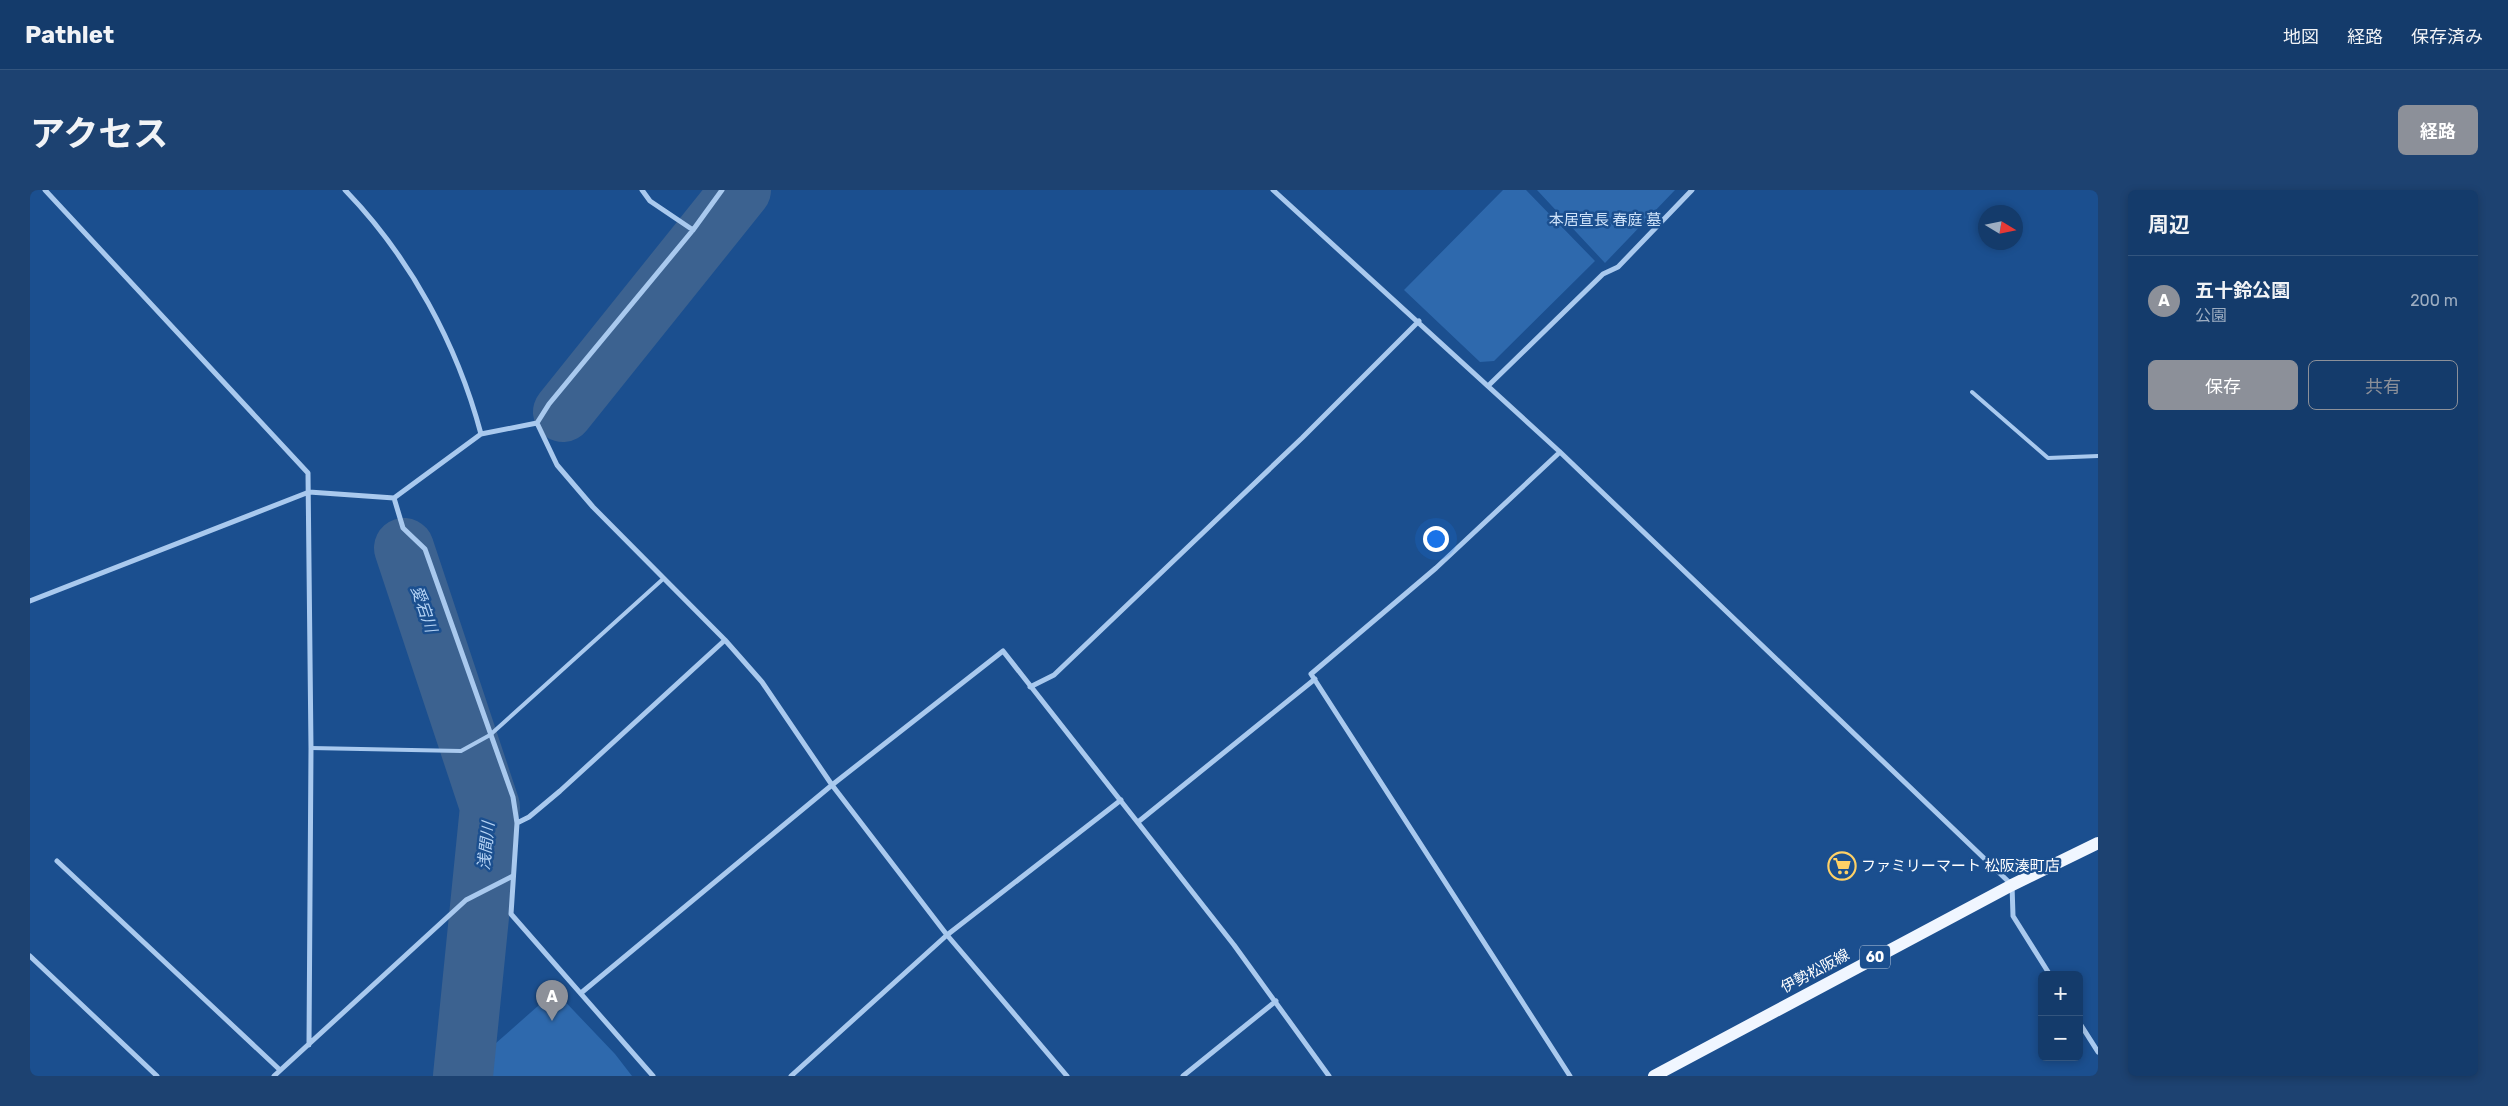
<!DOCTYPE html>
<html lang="ja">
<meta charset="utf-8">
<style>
body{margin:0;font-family:Rubik,"Noto Sans JP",sans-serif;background:#1d4271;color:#f1f3f6}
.controls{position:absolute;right:15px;bottom:15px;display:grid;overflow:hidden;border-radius:8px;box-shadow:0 2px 8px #0003}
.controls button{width:45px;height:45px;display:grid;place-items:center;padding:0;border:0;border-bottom:1px solid #33557e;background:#143b6b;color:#f1f3f6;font:25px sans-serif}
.compass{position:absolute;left:1948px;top:15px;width:45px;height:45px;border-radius:50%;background:#143b6b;box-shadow:0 2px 8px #0003;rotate:100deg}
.you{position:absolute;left:1405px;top:348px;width:18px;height:18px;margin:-12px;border:4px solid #fff;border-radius:50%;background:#1a73e8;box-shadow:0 0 0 8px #1a73e833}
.badge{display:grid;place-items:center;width:32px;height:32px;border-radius:50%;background:#8c9099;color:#fff;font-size:16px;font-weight:700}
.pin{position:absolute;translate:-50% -41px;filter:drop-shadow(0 1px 2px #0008)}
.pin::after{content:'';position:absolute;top:26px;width:18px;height:15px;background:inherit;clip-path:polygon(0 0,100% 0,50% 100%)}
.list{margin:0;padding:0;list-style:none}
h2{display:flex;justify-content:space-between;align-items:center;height:65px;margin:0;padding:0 20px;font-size:21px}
h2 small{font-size:16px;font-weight:400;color:#9dadc1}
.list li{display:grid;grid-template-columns:32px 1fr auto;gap:15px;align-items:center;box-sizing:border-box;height:90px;padding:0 20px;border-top:1px solid #33557e}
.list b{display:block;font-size:19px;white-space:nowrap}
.list p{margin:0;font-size:16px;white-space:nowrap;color:#9dadc1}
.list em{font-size:16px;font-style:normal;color:#9dadc1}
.actions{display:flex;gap:10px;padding:15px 20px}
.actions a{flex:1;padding:11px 0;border:1px solid #8c9099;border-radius:8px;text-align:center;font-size:18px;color:#8c9099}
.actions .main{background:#8c9099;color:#fff}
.map{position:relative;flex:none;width:2068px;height:886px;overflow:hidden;border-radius:8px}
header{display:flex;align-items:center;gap:30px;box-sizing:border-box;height:70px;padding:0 25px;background:#143b6b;border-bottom:1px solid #33557e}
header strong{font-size:24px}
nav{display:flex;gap:28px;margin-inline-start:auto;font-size:18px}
.intro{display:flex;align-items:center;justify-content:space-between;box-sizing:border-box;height:120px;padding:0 30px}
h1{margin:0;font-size:35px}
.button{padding:12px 22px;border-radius:8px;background:#8c9099;color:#fff;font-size:18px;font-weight:700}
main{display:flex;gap:30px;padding:0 30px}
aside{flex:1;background:#143b6b;border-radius:8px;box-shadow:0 2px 8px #0003}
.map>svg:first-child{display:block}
.green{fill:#2e69ad}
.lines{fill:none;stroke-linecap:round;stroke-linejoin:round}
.river{stroke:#3c6290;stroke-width:60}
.lane{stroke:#a9c9ee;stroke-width:4}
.street{stroke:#a9c9ee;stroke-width:5}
.primary{stroke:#f0f6ff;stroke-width:12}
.labels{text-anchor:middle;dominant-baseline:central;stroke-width:5;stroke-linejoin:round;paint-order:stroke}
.shield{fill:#1b4f8f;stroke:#bbcadd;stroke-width:1}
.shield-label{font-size:14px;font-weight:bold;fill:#fff}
.park-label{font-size:15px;fill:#cfe3fa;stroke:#1b4f8f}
.poi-label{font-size:15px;fill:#fff;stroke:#1b4f8f;text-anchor:start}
.street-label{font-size:15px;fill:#fff;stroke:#1b4f8f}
.water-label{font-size:16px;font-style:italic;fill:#b5d3f5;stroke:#1b4f8f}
</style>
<header>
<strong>Pathlet</strong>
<nav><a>地図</a><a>経路</a><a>保存済み</a></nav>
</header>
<div class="intro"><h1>アクセス</h1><a class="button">経路</a></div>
<main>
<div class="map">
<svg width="2068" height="886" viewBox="0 0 2068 886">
<rect width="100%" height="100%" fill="#1b4f8f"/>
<!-- green -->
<path class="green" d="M 1473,0 L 1496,0 L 1565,71 L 1464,171 L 1450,172 L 1374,100 Z
M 1507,0 L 1645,0 L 1575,73 Z
M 525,801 L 585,864 L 602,886 L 453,886 L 458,860 Z"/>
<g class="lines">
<!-- river -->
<path class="river" d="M 533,222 L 711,0
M 374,358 L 460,617 L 433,886"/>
<!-- lane -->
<path class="lane" d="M 1942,202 L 2018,268 L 2068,266
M 281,558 L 431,561 L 460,545 L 633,389"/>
<!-- street -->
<path class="street" d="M 15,0 L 278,283 L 281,558 L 279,855
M 315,0 C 380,67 427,154 451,244
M 612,0 L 620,11 L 663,40
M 1243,0 L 1530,262 L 1982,695 L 1983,726 L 2020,785
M 1459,195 L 1573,84 L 1588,77 L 1662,0
M 507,233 L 527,275 L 563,317 L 695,450 L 732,492 L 802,595 L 917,745 L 1037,886
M 507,233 L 519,214 L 663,40 L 692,0
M 1530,262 L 1406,378 L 1281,484 L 1540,886
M 364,308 L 373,338 L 395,359 L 483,607 L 487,633 L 481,724 L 623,886
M 0,411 L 279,302 L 364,308 L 451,244 L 507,233
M 1000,497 L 1024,485 L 1272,248 L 1389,131
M 1108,632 L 1285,489
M 487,633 L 499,627 L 530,601 L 695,450
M 27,671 L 250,880
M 0,766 L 127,886
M 551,803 L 802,595 L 973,461 L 1204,755 L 1299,886
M 2049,832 L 2068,862
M 244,886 L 436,710 L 483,686
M 761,886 L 917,745 L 1091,610
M 1153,886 L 1246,811"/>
<!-- primary -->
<path class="primary" d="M 1624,886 L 1982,695 L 2068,653"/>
</g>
<!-- icons -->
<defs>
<g id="supermarket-ring" transform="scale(1.4375)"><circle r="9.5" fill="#1b4f8f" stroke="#ffd166" stroke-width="1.5"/><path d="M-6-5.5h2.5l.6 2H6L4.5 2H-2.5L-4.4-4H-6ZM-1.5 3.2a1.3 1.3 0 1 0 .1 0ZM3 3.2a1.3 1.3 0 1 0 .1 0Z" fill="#ffd166"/></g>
</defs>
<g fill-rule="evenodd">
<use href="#supermarket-ring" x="1812" y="676"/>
</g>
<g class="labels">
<!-- shield labels -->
<rect class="shield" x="1830" y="755.5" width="30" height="23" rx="4"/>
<g class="shield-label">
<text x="1845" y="767">60</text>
</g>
<!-- park labels -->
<g class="park-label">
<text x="1575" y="30">本居宣長 春庭 墓</text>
</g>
<!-- poi labels -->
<g class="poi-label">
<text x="1831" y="676">ファミリーマート 松阪湊町店</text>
</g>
<!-- street labels -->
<g class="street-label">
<text transform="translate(1785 781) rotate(-28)">伊勢松阪線</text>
</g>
<!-- water labels -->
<g class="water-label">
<text transform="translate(394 419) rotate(71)">愛宕川</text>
<text transform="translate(456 656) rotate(-84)">浅間川</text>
</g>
</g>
</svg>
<div class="controls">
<button>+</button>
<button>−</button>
</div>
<svg class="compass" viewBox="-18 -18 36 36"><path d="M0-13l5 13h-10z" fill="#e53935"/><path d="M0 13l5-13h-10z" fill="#9dadc1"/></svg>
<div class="you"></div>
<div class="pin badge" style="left:522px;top:831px">A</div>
</div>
<aside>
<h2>周辺<small></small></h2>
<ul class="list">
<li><span class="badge">A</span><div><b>五十鈴公園</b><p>公園</p></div><em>200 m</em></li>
</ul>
<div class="actions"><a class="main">保存</a><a>共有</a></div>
</aside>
</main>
